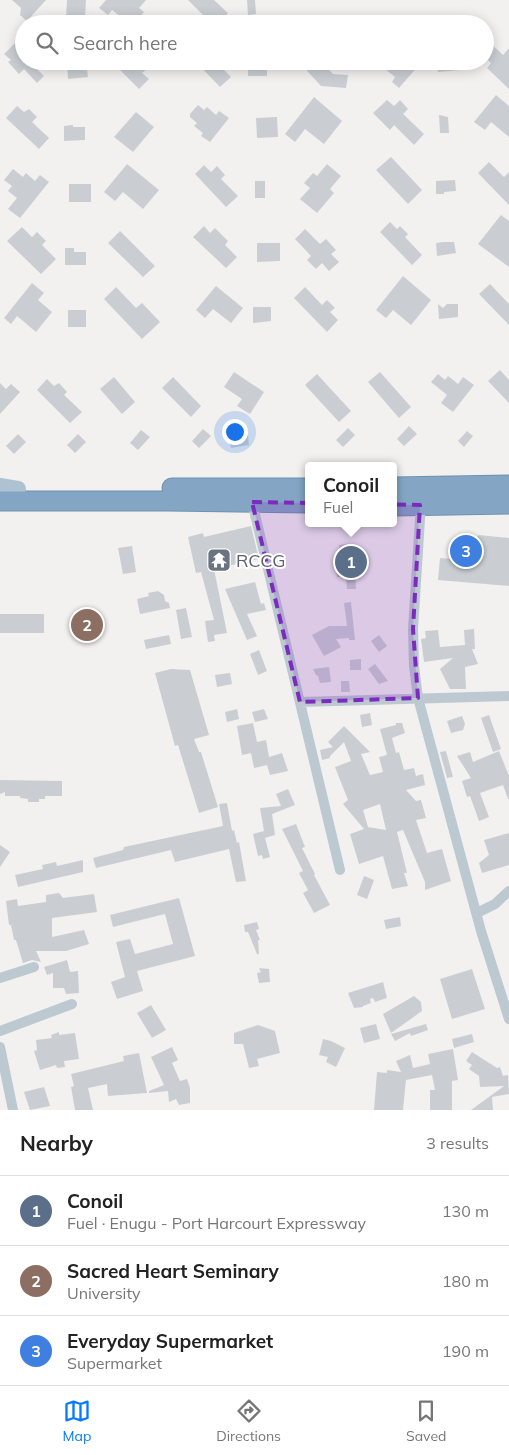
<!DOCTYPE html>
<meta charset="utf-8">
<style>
body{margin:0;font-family:Mulish,sans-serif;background:#f2f2f2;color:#222}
.you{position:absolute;left:234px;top:431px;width:18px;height:18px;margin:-12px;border:4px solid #fff;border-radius:50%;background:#1a73e8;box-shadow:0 0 0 8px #1a73e833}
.badge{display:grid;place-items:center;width:32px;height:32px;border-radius:50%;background:#077bf7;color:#fff;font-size:16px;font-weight:700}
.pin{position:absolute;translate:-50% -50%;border:2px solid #fff;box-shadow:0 1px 5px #0006}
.popup{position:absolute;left:305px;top:462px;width:92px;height:65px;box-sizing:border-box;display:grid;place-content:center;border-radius:5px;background:#fff;filter:drop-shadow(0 1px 4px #0005);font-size:16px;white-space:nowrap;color:#767676}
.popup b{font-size:19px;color:#222}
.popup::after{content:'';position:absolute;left:50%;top:100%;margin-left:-10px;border:10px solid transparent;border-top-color:#fff}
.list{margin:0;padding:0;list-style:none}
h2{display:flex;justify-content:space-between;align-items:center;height:65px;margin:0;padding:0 20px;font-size:21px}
h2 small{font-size:16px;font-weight:400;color:#767676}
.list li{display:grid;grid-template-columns:32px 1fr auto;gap:15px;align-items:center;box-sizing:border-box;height:70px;padding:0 20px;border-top:1px solid #e0e0e0}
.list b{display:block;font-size:19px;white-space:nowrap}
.list p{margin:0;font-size:16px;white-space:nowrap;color:#767676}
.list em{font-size:16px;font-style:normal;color:#767676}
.icon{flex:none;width:28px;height:28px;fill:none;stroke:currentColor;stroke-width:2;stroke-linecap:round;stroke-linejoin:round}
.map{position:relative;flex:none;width:509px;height:1110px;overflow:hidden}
.search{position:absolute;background:#fff;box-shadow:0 2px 12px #0003;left:15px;right:15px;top:15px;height:55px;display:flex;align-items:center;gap:12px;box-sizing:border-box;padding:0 18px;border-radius:28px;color:#767676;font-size:19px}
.sheet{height:275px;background:#fff}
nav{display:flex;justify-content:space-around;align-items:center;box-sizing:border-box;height:70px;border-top:1px solid #e0e0e0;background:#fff;font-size:14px;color:#767676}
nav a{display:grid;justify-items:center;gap:2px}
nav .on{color:#077bf7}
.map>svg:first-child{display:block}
.building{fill:#caced3;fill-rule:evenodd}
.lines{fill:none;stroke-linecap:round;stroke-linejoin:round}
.highway-casing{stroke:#6f91b0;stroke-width:21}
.street{stroke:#bdc9d1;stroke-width:10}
.primary{stroke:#aec2d2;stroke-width:16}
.highway{stroke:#84a6c4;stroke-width:19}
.marked{fill:#7b2cbf;fill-opacity:0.2;stroke:#7b2cbf;stroke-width:4;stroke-dasharray:10 6;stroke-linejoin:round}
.labels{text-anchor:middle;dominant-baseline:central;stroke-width:4;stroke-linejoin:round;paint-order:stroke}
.worship-label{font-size:18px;fill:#5b616d;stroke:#fff;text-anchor:start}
</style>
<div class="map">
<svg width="509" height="1110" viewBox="0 0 509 1110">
<rect width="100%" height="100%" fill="#f3f0f0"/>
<!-- building -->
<path class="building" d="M 12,0 L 46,0 L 27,21 L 20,15 L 21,8 Z
M 67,0 L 86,0 L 85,19 L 66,18 Z
M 106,0 L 146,0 L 139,8 L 144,12 L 135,24 L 130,24 L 112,10 L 108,15 L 99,8 Z
M 188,0 L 214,0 L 228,13 L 218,24 L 212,24 Z
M 247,0 L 255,0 L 256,14 L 248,15 Z
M 288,15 L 291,24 L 267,24 L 267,23 Z
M 485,38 L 503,55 L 509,48 L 509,89 L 487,68 L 491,63 L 485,57 Z
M 15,43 L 24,53 L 24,61 L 33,61 L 31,63 L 44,76 L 37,83 L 24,69 L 19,74 L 8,62 L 11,60 L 4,54 Z
M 86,61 L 88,77 L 68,79 L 67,62 Z
M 111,61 L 139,61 L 147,69 L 142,73 L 149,79 L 139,89 Z
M 195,61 L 215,61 L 231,77 L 220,87 Z
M 248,61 L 267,61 L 267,76 L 248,76 Z
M 298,61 L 321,61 L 333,74 L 348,75 L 346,88 L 321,86 Z
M 375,61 L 415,61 L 419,65 L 399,88 L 392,82 L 395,77 Z
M 437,61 L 460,61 L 460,70 L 438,72 Z
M 496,95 L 509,106 L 509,137 L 491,122 L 485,130 L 474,122 Z
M 314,97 L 342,121 L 324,144 L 305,129 L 295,142 L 285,134 Z
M 387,100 L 394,106 L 400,100 L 408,109 L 403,114 L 424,134 L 414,145 L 394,125 L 390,130 L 373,113 Z
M 198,105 L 204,110 L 207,107 L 216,115 L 219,111 L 229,118 L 210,142 L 201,136 L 203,133 L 194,126 L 197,123 L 190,117 L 190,114 Z
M 17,106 L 24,112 L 29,109 L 37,117 L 32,122 L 49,138 L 39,149 L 6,118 Z
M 136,112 L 154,127 L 133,152 L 114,137 Z
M 439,115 L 448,117 L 449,133 L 440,133 Z
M 277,117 L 278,137 L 257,138 L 256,118 Z
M 73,125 L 73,127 L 85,127 L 85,140 L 64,141 L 64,126 Z
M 391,157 L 422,190 L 408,204 L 376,170 Z
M 489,162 L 504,177 L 509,172 L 509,205 L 478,173 Z
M 127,164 L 159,190 L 143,209 L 123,192 L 115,201 L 104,192 Z
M 327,164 L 341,176 L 330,189 L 334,193 L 317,213 L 300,199 L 310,188 L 304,183 L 313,173 L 317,176 Z
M 204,165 L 211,172 L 217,166 L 225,175 L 221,179 L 238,196 L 226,207 L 195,174 Z
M 13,169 L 23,177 L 26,173 L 35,181 L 40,175 L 49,182 L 20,218 L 8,209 L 17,198 L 8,191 L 12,186 L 4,180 Z
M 455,180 L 456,191 L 444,192 L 444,194 L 436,194 L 436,181 Z
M 255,181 L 265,181 L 265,198 L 255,198 Z
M 69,184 L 91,184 L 91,202 L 69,202 Z
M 501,215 L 509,221 L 509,267 L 478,244 Z
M 390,222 L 397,229 L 400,226 L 408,234 L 405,237 L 422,255 L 412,265 L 380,232 Z
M 204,226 L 210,233 L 215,228 L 228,241 L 225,245 L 237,257 L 226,268 L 193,237 Z
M 22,227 L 32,237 L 37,232 L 46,241 L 42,245 L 56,259 L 41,274 L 7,241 Z
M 305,229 L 320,244 L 326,239 L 336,250 L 331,254 L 339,262 L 329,271 L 322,263 L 316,269 L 307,260 L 311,256 L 295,239 Z
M 120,231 L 155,266 L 143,277 L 108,243 Z
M 444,242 L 454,242 L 456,253 L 437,256 L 436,243 Z
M 257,243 L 280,243 L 280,261 L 257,262 Z
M 65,248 L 74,248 L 74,252 L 86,252 L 86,265 L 65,265 Z
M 403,276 L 431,300 L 411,325 L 393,310 L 386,318 L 376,310 Z
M 32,283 L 44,293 L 38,300 L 52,312 L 36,332 L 17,316 L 11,324 L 4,318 Z
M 490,284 L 509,304 L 509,325 L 479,294 Z
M 216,286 L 243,308 L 231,323 L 213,309 L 205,318 L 196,310 Z
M 116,287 L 136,308 L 142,303 L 160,322 L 142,339 L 104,299 Z
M 305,287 L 322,305 L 327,300 L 335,308 L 330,312 L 338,320 L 327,332 L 294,298 Z
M 438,304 L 443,308 L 447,304 L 458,304 L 458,317 L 439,319 Z
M 253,307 L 271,307 L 271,321 L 253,323 Z
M 68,310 L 86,310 L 86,327 L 68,327 Z
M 500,370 L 509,380 L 509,403 L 488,381 Z
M 234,372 L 264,392 L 250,414 L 237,406 L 242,399 L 224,387 Z
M 380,372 L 411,407 L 399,418 L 368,382 Z
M 317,374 L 351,411 L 339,422 L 305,385 Z
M 438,374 L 445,380 L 448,376 L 458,384 L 463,377 L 474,385 L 453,412 L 441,403 L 447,395 L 431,382 Z
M 114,377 L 135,402 L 122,414 L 100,389 Z
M 173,377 L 201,406 L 191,417 L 162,388 Z
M 47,379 L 54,386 L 59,383 L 67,392 L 64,395 L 82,412 L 70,423 L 37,390 Z
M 0,383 L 6,389 L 11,384 L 20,392 L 0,414 Z
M 409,426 L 417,434 L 404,446 L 397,439 Z
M 348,428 L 355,435 L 343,447 L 336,440 Z
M 203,429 L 211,436 L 199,448 L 192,441 Z
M 141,430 L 150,437 L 138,450 L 130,443 Z
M 467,431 L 473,436 L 464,447 L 458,441 Z
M 18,434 L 26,442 L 14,454 L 6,446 Z
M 78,434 L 86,442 L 75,453 L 67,445 Z
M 248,435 L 249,445 L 231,448 L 229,438 Z
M 251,526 L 259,559 L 214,569 L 227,633 L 214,635 L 215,641 L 208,642 L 205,621 L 214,620 L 201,572 L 196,573 L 188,537 L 203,533 L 204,537 Z
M 478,535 L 509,538 L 509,586 L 438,580 L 440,558 L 476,561 Z
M 347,544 L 349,569 L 355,569 L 356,589 L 347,589 L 346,577 L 337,577 L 336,568 L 341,568 L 339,545 Z
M 132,546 L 136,572 L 123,574 L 118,548 Z
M 255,582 L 261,604 L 264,603 L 266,610 L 247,614 L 257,636 L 247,640 L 225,589 Z
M 158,591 L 164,595 L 165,601 L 169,603 L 170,608 L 140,614 L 137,599 L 149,596 L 148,593 Z
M 351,602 L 355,640 L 349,640 L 349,638 L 336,639 L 341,647 L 324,656 L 312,635 L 329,626 L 347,626 L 344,603 Z
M 186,608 L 192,637 L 181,639 L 176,610 Z
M 0,614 L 44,614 L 44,633 L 0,633 Z
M 474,629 L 475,649 L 472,649 L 478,664 L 465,667 L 466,689 L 450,689 L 440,669 L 453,658 L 424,662 L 421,639 L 426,638 L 425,631 L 438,630 L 440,647 L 465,645 L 464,630 Z
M 169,635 L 171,644 L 146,649 L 144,640 Z
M 379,635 L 387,646 L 379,652 L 371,641 Z
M 259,650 L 267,671 L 258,675 L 250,654 Z
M 361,659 L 361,670 L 350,670 L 350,660 Z
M 375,664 L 388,681 L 379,684 L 368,669 Z
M 329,667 L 331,682 L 320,683 L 318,676 L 316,675 L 313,669 Z
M 171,669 L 190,670 L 209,735 L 194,739 L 199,752 L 201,752 L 218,807 L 199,813 L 178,745 L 175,746 L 155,673 Z
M 230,673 L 232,684 L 217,687 L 215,675 Z
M 341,681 L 349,681 L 350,692 L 341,692 Z
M 237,709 L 239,719 L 227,722 L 225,712 Z
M 264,709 L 268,719 L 255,722 L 252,712 Z
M 370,713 L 372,725 L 362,727 L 360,715 Z
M 489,715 L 501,749 L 493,752 L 481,718 Z
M 462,716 L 465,724 L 463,730 L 451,733 L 447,721 Z
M 253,723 L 257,742 L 266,740 L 269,757 L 282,753 L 288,771 L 270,775 L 267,765 L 254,768 L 251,753 L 242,755 L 237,726 Z
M 396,723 L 402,723 L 405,733 L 392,738 L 396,753 L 399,752 L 404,770 L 414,768 L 416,776 L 423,774 L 425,785 L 406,790 L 416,801 L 421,800 L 426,818 L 416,820 L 427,853 L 442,849 L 451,881 L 425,890 L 425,882 L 403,830 L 397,832 L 407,873 L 404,873 L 408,886 L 392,889 L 383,856 L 359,864 L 350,834 L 364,829 L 343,804 L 348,800 L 335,767 L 351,761 L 344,742 L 330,756 L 330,758 L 322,760 L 320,750 L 333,747 L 328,742 L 344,726 L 370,752 L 361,754 L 370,775 L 383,772 L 379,757 L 387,755 L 380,729 L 396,725 ZM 380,804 L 386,830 L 368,827 L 363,810 Z
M 446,751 L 453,777 L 447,778 L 440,752 Z
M 499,751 L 509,776 L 509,799 L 508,799 L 503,785 L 480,793 L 489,817 L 479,821 L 470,796 L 467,797 L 462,781 L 471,778 L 457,756 L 470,752 L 473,762 Z
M 0,780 L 62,781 L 62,796 L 45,796 L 45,799 L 39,799 L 39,802 L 28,802 L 28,799 L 20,798 L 20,796 L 5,796 L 5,792 L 0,794 Z
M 288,789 L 295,805 L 272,814 L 275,835 L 265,838 L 270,857 L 263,859 L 262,855 L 258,856 L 253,834 L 264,831 L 260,808 L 281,806 L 276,794 Z
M 227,803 L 232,831 L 234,830 L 237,843 L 239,842 L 246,881 L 236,882 L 229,849 L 175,862 L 171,850 L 96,868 L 93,858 L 123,850 L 124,847 L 223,826 L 219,804 Z
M 296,824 L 305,847 L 302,848 L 315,874 L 314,875 L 330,905 L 314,913 L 303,893 L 308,890 L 299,873 L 303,871 L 282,829 Z
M 509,833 L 509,865 L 482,873 L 479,863 L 489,855 L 484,840 Z
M 0,845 L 10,852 L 0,867 Z
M 83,860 L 83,872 L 18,887 L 15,875 L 43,869 L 42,865 L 56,862 L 57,866 Z
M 364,876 L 374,880 L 367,899 L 357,895 Z
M 59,893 L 63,898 L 94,894 L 97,912 L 52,918 L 52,937 L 84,930 L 89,944 L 66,951 L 36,951 L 41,962 L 32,960 L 23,963 L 16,940 L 14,940 L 11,925 L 9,925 L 6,901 L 17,899 L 18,906 L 46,902 L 46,895 Z
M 179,898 L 195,956 L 137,971 L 143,991 L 117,999 L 111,982 L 125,977 L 116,942 L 130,939 L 135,954 L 173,944 L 165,914 L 113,927 L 110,915 Z
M 400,917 L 401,926 L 386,929 L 384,920 Z
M 257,922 L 259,929 L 256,930 L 260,940 L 258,940 L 259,954 L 257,954 L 248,932 L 245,932 L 244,925 Z
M 67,960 L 70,972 L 78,971 L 79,993 L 66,994 L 64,988 L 53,988 L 53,973 L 47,975 L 44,967 Z
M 259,968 L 269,969 L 270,982 L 259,983 L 257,973 L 261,972 Z
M 472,969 L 485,1009 L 452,1019 L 440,979 Z
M 383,982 L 387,998 L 375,1002 L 373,998 L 370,999 L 371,1003 L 363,1006 L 363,1007 L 354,1008 L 348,993 Z
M 414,996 L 421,1002 L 422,1011 L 391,1033 L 383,1014 Z
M 151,1005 L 166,1030 L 152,1038 L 137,1013 Z
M 376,1024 L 380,1039 L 364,1043 L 360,1028 Z
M 426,1024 L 428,1030 L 411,1036 L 410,1033 L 395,1041 L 391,1034 Z
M 258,1025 L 275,1031 L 280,1053 L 257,1059 L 259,1066 L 249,1068 L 243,1044 L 234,1044 L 234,1033 Z
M 59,1032 L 59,1035 L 75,1033 L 79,1059 L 64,1061 L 65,1067 L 57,1068 L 56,1065 L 40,1070 L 34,1051 L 37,1050 L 36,1040 L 52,1038 L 51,1035 Z
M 472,1034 L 474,1042 L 454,1048 L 452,1039 Z
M 323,1039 L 331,1041 L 345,1048 L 336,1067 L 326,1062 L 328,1057 L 319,1055 Z
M 172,1047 L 178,1060 L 172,1063 L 180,1081 L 187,1079 L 190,1088 L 190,1103 L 179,1105 L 176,1099 L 169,1102 L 168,1091 L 149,1093 L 149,1091 L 164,1085 L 151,1057 Z
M 453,1049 L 458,1080 L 452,1081 L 452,1110 L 430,1110 L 430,1090 L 435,1090 L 432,1075 L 406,1080 L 403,1110 L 374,1110 L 377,1072 L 387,1073 L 387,1070 L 401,1072 L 396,1061 L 410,1055 L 413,1068 L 430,1064 L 428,1054 Z
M 472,1052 L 497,1068 L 500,1067 L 503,1076 L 508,1075 L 509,1094 L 492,1097 L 493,1110 L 471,1110 L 504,1086 L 480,1087 L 479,1076 L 469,1069 L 472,1065 L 466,1061 Z
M 139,1053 L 147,1093 L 108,1096 L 107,1084 L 88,1088 L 93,1110 L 75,1110 L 71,1087 L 74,1086 L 71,1074 L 124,1061 L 123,1056 Z
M 44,1087 L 50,1106 L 30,1110 L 24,1092 Z"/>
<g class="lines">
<!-- highway casing -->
<g class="highway-casing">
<path id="highway" d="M 394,487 L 509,485
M 172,488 L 308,488
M 0,501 L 168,501 L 308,503
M 394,506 L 509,504"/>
</g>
<!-- street -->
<path class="street" d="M 252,502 L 340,870
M 421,503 L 413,629 L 414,666 L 418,698 L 481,931 L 509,1019
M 300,702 L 509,696
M 477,913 L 495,904 L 509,891
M 0,978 L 34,967
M 0,1031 L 72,1004
M 0,1047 L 13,1110"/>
<!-- primary -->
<path class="primary" d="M 0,486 L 18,489"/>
<!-- highway -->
<use href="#highway" class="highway"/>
</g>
<!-- marked area -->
<path class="marked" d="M 252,502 L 420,505 L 413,629 L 418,698 L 300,702 Z"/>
<!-- icons -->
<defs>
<g id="temple-square" transform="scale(1.25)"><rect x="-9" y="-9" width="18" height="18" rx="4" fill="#6b7280" stroke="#fff"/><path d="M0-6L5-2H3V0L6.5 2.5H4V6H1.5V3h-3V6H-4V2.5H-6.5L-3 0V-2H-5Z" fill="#fff"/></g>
</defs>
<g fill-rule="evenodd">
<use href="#temple-square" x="219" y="560"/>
</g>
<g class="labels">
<!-- worship labels -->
<g class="worship-label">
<text x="236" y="560">RCCG</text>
</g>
</g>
</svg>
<div class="you"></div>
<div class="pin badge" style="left:351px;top:562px;background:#5c6f8a">1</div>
<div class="popup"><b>Conoil</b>Fuel</div>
<div class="pin badge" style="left:87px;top:625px;background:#8d6e63">2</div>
<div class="pin badge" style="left:466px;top:551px;background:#3f7fe0">3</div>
<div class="search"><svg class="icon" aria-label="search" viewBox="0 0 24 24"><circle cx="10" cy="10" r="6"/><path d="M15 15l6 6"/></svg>Search here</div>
</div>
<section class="sheet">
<h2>Nearby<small>3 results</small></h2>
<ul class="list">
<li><span class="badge" style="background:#5c6f8a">1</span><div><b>Conoil</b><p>Fuel · Enugu - Port Harcourt Expressway</p></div><em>130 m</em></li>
<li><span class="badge" style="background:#8d6e63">2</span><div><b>Sacred Heart Seminary</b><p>University</p></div><em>180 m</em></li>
<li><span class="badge" style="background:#3f7fe0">3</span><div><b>Everyday Supermarket</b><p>Supermarket</p></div><em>190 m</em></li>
</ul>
</section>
<nav>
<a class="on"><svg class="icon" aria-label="map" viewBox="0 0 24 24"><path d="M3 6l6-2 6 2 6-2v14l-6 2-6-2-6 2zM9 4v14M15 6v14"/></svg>Map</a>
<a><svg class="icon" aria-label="directions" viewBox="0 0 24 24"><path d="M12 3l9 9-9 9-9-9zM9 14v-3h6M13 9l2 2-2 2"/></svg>Directions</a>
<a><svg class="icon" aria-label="saved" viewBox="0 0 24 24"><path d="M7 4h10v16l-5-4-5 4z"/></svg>Saved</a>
</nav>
